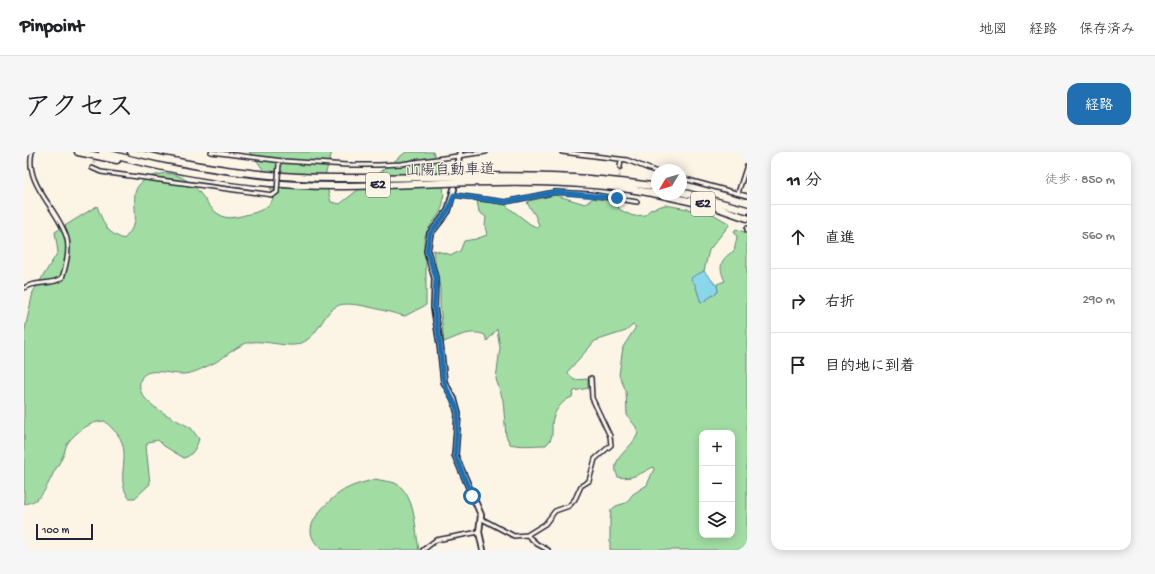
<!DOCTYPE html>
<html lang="ja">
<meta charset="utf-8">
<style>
body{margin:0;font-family:"Gochi Hand","Klee One",sans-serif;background:#f6f6f6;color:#202124}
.controls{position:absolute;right:12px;bottom:12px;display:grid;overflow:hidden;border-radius:8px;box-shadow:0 2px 10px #0003}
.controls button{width:36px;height:36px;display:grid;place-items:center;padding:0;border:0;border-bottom:1px solid #e0e0e0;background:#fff;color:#202124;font:20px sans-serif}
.compass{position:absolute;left:627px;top:12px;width:36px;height:36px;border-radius:50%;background:#fff;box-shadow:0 2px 10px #0003;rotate:232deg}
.scale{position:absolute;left:12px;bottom:10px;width:57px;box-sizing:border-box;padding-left:4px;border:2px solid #22223b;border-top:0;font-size:11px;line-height:14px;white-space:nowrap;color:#22223b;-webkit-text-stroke:3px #fcf5e5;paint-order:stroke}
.stop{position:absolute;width:12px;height:12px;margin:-9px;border:3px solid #1f6fb2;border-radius:50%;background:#fff}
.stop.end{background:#1f6fb2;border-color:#fff;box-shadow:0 1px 4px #0008}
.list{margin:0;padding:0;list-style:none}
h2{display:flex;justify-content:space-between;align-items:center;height:52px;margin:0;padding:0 16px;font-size:17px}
h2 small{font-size:13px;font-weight:400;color:#757577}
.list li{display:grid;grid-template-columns:26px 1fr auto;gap:12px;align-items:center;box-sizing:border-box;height:64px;padding:0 16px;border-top:1px solid #e0e0e0}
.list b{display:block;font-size:15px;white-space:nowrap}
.list em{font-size:13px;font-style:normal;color:#757577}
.icon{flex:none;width:22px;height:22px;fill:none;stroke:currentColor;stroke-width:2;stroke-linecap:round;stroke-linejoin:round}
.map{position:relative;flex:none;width:723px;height:398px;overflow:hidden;border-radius:12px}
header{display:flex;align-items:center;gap:24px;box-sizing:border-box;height:56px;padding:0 20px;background:#fff;border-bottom:1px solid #e0e0e0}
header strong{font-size:19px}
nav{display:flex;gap:22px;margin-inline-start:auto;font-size:14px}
.intro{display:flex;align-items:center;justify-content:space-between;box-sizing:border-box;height:96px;padding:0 24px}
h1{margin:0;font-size:28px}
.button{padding:10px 18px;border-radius:12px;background:#1f6fb2;color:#fff;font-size:14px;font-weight:700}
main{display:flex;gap:24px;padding:0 24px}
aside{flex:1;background:#fff;border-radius:12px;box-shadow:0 2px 10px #0003}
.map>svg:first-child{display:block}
.green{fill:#a1dda3;stroke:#62806f;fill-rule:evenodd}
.water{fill:#8ad6ea;stroke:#608ea4}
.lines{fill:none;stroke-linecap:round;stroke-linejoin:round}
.street-tunnel{stroke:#d0cbc3;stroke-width:3;stroke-dasharray:3 1.5;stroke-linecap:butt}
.secondary-tunnel{stroke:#d0cbc3;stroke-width:4.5;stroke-dasharray:4.5 2;stroke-linecap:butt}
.street-casing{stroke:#22223b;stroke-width:6}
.secondary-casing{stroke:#22223b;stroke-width:8}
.highway-casing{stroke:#22223b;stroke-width:9}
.street{stroke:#fcf5e5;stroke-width:3}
.secondary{stroke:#fcf5e5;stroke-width:4.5}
.highway{stroke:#fcf5e5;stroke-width:6}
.street-bridge-casing{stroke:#22223b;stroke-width:6;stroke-linecap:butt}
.street-bridge{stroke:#fcf5e5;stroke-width:3}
.route{stroke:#1f6fb2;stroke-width:5}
.labels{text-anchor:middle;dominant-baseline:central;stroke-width:3;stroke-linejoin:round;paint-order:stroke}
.shield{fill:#fcf5e5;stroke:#63616e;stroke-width:1}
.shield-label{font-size:14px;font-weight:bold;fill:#22223b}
.street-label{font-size:15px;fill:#22223b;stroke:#fcf5e5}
</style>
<header>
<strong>Pinpoint</strong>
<nav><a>地図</a><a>経路</a><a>保存済み</a></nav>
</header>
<div class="intro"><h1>アクセス</h1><a class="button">経路</a></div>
<main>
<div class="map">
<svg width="723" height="398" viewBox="0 0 723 398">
<rect width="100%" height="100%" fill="#fcf5e5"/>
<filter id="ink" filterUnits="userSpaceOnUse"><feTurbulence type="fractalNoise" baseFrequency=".025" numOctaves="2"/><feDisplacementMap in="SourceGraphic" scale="8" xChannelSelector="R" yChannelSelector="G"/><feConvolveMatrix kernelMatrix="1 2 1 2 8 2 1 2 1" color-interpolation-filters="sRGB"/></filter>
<g filter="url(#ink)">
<!-- green -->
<path class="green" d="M 225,0 L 308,0 L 302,20 L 301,28 L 307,50 L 316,52 L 382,0 L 409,0 C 417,14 425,48 415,62 C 409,71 401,78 400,89 C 399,94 402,99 402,104 C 402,121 402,137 402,153 L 381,164 C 366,161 326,147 313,154 C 307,157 303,162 300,167 C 293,178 287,188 275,192 C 265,196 241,188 227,190 C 214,192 202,205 190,211 C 181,215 169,222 159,222 C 147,223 119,212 116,230 C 111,251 154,268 167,276 L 175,287 C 172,296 169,303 160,306 L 140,294 L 134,288 L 124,290 L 122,294 L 126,332 L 111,346 L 105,346 C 91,327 106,308 97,288 C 94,281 86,275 81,269 C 67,269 52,279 43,292 C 41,296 41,300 39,304 C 36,311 30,318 27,326 C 20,340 17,349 0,352 L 0,182 L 9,140 L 34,100 L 31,80 L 73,54 C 80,72 81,80 100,87 C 105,82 109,76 111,69 C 113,57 106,40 117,31 C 137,15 159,20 175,40 C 182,48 187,59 198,64 C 205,68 217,64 225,62 C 235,60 244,56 249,47 C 245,25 240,16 225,0 Z
M 531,43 L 561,52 L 569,46 L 591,50 L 596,58 L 609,64 L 621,63 L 627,57 L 641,53 L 687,61 L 706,72 L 685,98 L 680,119 L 667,128 L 671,132 L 677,151 L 694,140 L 693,132 L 701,129 C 694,115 696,107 710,99 L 713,85 L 710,79 L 712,77 L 723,81 L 723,395 L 718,398 L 586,398 L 586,370 L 587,358 L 592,354 L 602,351 L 609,342 L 623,333 L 630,317 L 629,315 C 618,321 607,328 594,325 C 584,306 608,298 614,281 L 612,275 L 603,263 L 602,239 L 595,223 L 599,195 L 612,175 L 609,173 L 602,179 L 571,189 L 545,218 L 544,221 L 550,228 L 564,227 L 564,236 L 550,239 L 548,245 C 540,248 532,256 529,266 C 526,277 532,284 522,293 C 509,293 498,295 486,292 L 482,284 L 479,248 L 472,227 L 476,196 L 473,177 L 463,189 L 461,183 C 447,177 433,185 420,190 L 416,154 L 416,136 L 409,98 L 428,103 L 436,99 L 440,89 L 452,87 L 463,83 L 461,74 L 462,65 L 455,60 L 453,49 L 480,52 L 506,72 L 514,76 L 515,73 L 511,63 L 503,51 L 505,49 ZM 678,281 L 708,281 L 708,383 L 678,383 Z
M 352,327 C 358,329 365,329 371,331 C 392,342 391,378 395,398 L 298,398 C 293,394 287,386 287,379 C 286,365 310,343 322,337 C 331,332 342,330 352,327 Z"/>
<!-- water -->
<path class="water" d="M 680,119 L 693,134 L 694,140 L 677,151 L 671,132 L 667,128 L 668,125 Z"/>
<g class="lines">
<!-- street-tunnel -->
<path class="street-tunnel" d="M 68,16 L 73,0
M 595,30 L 596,15"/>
<!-- secondary-tunnel -->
<path class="secondary-tunnel" d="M 431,28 L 433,14"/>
<!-- street casing -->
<g class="street-casing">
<path id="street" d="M 187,0 L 259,9 L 323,13 L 355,13 L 377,12 L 462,0
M 538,0 L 603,8 L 633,20
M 596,15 L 597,8
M 68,16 L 77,20 L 249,43 L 253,40
M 657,26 L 723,44
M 714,41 L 723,13
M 430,43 L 481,50 L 531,40 L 566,42 L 613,50
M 723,76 L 723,78
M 0,136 C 12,128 26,134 38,126 C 42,114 46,100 43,87 C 35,57 0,33 8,0
M 458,367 L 490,384 L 503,383 L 521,372 L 531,359 L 545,354 L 551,347 L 557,334 L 565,329 L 571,307 L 587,293 L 586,284 L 568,246 L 567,226
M 503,383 L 513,392 L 524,398
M 399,398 L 412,388 L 455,380"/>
</g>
<!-- secondary casing -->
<g class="secondary-casing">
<path id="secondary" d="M 433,14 L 436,0
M 430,37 L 424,59 L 406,82 L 403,99 L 411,126 L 410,156 L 416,192 L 420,230 L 430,247 L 434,262 L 431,303 L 457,363 L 455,380 L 459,398"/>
</g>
<!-- highway casing -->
<g class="highway-casing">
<path id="highway" d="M 54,0 L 93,8
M 78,0 C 154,21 235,34 314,34 C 416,33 533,21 633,42
M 107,0 C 174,16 244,26 313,26 C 420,27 527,17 633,35
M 657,40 L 723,58
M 634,42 L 691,55 L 723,66"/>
</g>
<!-- street -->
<use href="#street" class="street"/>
<!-- secondary -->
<use href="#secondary" class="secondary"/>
<!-- highway -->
<use href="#highway" class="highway"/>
<!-- street-bridge casing -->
<g class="street-bridge-casing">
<path id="street-bridge" d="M 253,40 L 255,12"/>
</g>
<!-- street-bridge -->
<use href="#street-bridge" class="street-bridge"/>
</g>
</g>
<g class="lines" filter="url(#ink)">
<!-- route -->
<path class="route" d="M 448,344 L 431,303 L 434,262 L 432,254 L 422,235 L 419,225 L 416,192 L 410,156 L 412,126 L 403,99 L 406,82 L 424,59 L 430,43 L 481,50 L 531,40 L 593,46"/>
</g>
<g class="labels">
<!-- shield labels -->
<g class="shield">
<rect x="342" y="21" width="24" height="24" rx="3"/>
<rect x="667" y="40" width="24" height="24" rx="3"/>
</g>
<g class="shield-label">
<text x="354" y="33">E2</text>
<text x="679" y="52">E2</text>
</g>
<!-- street labels -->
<g class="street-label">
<text transform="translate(426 19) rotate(-1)">山陽自動車道</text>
</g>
</g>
</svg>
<div class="controls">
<button>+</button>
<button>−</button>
<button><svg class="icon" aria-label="layers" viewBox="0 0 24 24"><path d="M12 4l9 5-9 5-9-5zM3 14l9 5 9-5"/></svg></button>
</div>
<svg class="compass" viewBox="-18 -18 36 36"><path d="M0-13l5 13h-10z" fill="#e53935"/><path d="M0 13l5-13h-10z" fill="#757577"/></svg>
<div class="scale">100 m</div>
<div class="stop" style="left:448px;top:344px"></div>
<div class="stop end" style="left:593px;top:46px"></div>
</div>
<aside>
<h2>11 分<small>徒歩 · 850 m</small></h2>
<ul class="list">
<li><svg class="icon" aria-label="ahead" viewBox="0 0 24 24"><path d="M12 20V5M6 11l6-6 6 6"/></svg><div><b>直進</b></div><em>560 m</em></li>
<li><svg class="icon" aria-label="right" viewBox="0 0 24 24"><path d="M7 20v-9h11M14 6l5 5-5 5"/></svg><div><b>右折</b></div><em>290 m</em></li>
<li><svg class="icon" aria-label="arrive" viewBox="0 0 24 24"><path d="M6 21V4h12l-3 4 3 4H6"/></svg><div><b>目的地に到着</b></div></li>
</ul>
</aside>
</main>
